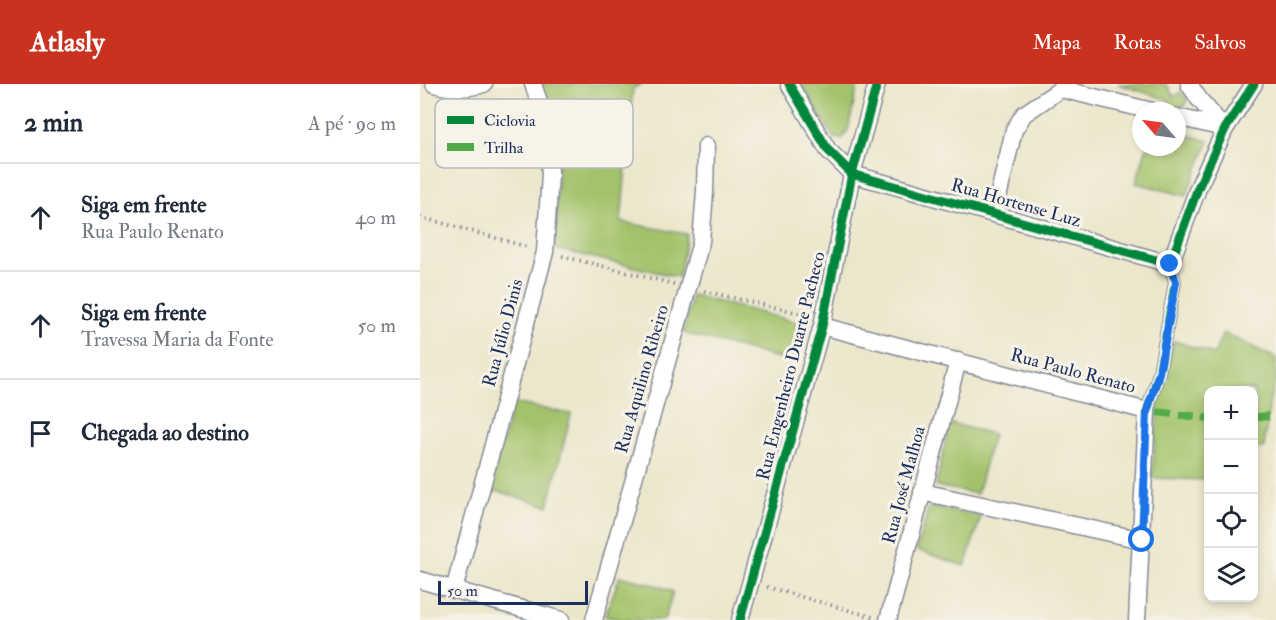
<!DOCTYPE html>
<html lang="pt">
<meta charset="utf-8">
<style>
body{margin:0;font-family:"IM FELL Double Pica",serif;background:#f6f6f7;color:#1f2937}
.controls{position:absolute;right:18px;bottom:18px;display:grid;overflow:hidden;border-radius:12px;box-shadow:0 3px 9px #0003}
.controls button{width:54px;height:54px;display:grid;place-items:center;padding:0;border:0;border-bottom:2px solid #e0e1e3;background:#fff;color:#1f2937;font:30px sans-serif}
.compass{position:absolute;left:712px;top:18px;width:54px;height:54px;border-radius:50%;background:#fff;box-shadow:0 3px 9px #0003;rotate:298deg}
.scale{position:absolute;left:18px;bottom:15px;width:150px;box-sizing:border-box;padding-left:6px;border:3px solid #1b2f5e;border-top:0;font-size:16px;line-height:21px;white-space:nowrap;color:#1b2f5e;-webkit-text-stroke:4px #f7f3e8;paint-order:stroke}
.stop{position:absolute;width:18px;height:18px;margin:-14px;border:4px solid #1a73e8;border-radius:50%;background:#fff}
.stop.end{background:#1a73e8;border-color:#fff;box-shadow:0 2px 6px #0008}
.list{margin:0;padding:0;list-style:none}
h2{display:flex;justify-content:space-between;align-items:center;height:78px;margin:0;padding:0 24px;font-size:26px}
h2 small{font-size:20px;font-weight:400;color:#747a83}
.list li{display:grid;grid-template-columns:39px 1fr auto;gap:18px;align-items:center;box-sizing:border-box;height:108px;padding:0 24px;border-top:2px solid #e0e1e3}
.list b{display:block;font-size:22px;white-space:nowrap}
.list p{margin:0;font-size:20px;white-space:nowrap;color:#747a83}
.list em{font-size:20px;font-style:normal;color:#747a83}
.icon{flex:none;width:33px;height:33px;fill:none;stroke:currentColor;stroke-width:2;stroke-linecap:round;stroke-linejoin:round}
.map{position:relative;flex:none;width:856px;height:536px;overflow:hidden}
header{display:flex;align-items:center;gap:36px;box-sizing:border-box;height:84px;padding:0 30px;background:#c8321e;color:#fff}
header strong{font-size:28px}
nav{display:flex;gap:33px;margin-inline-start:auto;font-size:21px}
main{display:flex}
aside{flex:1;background:#fff}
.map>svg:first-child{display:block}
.green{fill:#a3c36b;stroke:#5f7964;stroke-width:1.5}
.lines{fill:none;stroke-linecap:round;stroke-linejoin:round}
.pedestrian-casing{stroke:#848a94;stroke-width:14}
.minor-casing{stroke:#848a94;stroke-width:19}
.path{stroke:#848a94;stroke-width:4;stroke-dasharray:1.5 4.5;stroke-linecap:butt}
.pedestrian{stroke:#fff;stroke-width:12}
.minor{stroke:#fff;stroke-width:16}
.quiet{stroke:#52ab49;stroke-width:8;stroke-dasharray:15 8;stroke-linecap:butt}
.cycleway-casing{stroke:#f7f3e8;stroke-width:13}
.cycleway{stroke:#00873e;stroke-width:9}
.route{stroke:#1a73e8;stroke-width:8}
.labels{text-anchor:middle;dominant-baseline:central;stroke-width:6;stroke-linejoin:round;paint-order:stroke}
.street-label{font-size:18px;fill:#1b2f5e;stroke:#f7f3e8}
.key{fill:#f7f3e8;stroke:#b5b8bf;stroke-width:1.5}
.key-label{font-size:16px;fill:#1b2f5e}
</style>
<header>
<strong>Atlasly</strong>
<nav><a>Mapa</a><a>Rotas</a><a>Salvos</a></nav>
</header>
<main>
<aside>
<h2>2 min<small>A pé · 90 m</small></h2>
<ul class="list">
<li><svg class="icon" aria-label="ahead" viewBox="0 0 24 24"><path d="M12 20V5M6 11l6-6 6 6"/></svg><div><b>Siga em frente</b><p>Rua Paulo Renato</p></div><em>40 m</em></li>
<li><svg class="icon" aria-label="ahead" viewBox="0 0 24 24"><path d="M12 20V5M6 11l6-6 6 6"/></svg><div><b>Siga em frente</b><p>Travessa Maria da Fonte</p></div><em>50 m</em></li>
<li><svg class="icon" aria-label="arrive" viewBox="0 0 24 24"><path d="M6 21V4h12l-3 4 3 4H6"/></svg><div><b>Chegada ao destino</b></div></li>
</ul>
</aside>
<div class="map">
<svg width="856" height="536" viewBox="0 0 856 536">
<rect width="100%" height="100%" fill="#f7f3e8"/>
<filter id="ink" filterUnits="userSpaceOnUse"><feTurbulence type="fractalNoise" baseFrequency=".0167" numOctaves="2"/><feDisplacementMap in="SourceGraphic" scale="12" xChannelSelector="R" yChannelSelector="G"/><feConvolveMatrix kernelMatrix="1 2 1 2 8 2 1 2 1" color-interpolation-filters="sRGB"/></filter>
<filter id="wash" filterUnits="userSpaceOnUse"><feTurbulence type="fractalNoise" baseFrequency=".008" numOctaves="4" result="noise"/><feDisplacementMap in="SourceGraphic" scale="24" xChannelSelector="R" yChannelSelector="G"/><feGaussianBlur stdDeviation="1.35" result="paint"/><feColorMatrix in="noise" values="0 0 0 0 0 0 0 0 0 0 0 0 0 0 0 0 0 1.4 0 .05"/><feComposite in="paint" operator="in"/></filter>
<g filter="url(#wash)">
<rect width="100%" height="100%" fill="#ece6cb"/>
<!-- green -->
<path class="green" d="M 118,0 L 222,0 L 213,4 L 201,138 L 267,150 L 259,193 L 135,165 L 138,68 Z
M 381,0 L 438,0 L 428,46 L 422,55 L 414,54 Z
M 698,0 L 746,0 L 754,13 L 761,8 L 767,15 L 766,21 L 757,27 L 748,26 L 749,16 Z
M 757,48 L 789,57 L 766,112 L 716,99 L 727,63 L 757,63 Z
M 272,211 L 384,240 L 373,278 L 263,249 Z
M 803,249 L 856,274 L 856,296 L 850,315 L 844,363 L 834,365 L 834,306 L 788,306 L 788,396 L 732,394 L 738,320 L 754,257 L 794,270 Z
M 93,319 L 151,330 L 128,422 L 70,405 Z
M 529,339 L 573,350 L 557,410 L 516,402 Z
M 509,423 L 561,432 L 545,482 L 496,466 Z
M 200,492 L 239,502 L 253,508 L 244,536 L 201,536 L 185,532 Z"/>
</g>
<g filter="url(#ink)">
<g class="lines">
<!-- pedestrian casing -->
<g class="pedestrian-casing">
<path id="pedestrian" d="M 727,327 L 739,289 L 755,198 L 750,180"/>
</g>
<!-- minor casing -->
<g class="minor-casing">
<path id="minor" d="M 14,0 C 31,5 47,5 64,0
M 369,0 L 408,66 L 432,90 L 750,180 L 778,104 L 805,45 L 834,0
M 769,0 L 779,15 L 805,45
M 641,5 L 732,27
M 757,33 L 804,44
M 574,130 L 594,46 L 604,30 L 648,0
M 402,242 L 727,327 L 717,536
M 502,408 L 722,456
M 0,496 L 141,536
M 34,506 L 125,168 L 130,90 L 126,38 L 113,0
M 174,536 L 281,158 L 285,108 L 286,62
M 320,536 L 402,242 L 432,90 L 457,0
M 468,536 L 538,277"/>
</g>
<!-- path -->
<path class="path" d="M 0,133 L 108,163
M 142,172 L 254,200
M 284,207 L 388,231
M 347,503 L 453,533"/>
<!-- pedestrian -->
<use href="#pedestrian" class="pedestrian"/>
<!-- minor -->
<use href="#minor" class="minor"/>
<!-- quiet -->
<path class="quiet" d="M 750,180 L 755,198 L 739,289 L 727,327 L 788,334
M 834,333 L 856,332"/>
<!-- cycleway casing -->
<g class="cycleway-casing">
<path id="cycleway" d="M 369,0 L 408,66 L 432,90 L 750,180 L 778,104 L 805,45 L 834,0
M 320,536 L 402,242 L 432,90 L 457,0"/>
</g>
<!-- cycleway -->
<use href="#cycleway" class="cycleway"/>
</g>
</g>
<g class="lines" filter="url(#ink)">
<!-- route -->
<path class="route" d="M 722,456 L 727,327 L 739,289 L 756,198 L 750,180"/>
</g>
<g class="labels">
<!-- street labels -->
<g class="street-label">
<text transform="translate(596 119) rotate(16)">Rua Hortense Luz</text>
<text transform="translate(83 249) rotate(-75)">Rua Júlio Dinis</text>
<text transform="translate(371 282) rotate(-76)">Rua Engenheiro Duarte Pacheco</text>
<text transform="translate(653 287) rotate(15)">Rua Paulo Renato</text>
<text transform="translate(222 295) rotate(-74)">Rua Aquilino Ribeiro</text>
<text transform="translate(484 401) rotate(-75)">Rua José Malhoa</text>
</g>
</g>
<!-- legend -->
<rect x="15" y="15" width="198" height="69" rx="9" class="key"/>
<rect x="27" y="32" width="27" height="8" fill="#00873e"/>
<rect x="27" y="59" width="27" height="8" fill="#52ab49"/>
<g class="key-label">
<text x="64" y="42">Ciclovia</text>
<text x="64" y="69">Trilha</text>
</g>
</svg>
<div class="controls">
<button>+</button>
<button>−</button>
<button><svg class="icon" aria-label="locate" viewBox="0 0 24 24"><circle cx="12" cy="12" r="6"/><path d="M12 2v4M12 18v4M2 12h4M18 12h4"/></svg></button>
<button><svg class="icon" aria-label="layers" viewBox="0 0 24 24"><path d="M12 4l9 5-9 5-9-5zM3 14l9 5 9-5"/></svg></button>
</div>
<svg class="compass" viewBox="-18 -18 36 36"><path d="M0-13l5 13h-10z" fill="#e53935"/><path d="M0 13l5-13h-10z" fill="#747a83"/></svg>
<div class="scale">50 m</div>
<div class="stop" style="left:722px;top:456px"></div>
<div class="stop end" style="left:750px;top:180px"></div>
</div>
</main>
